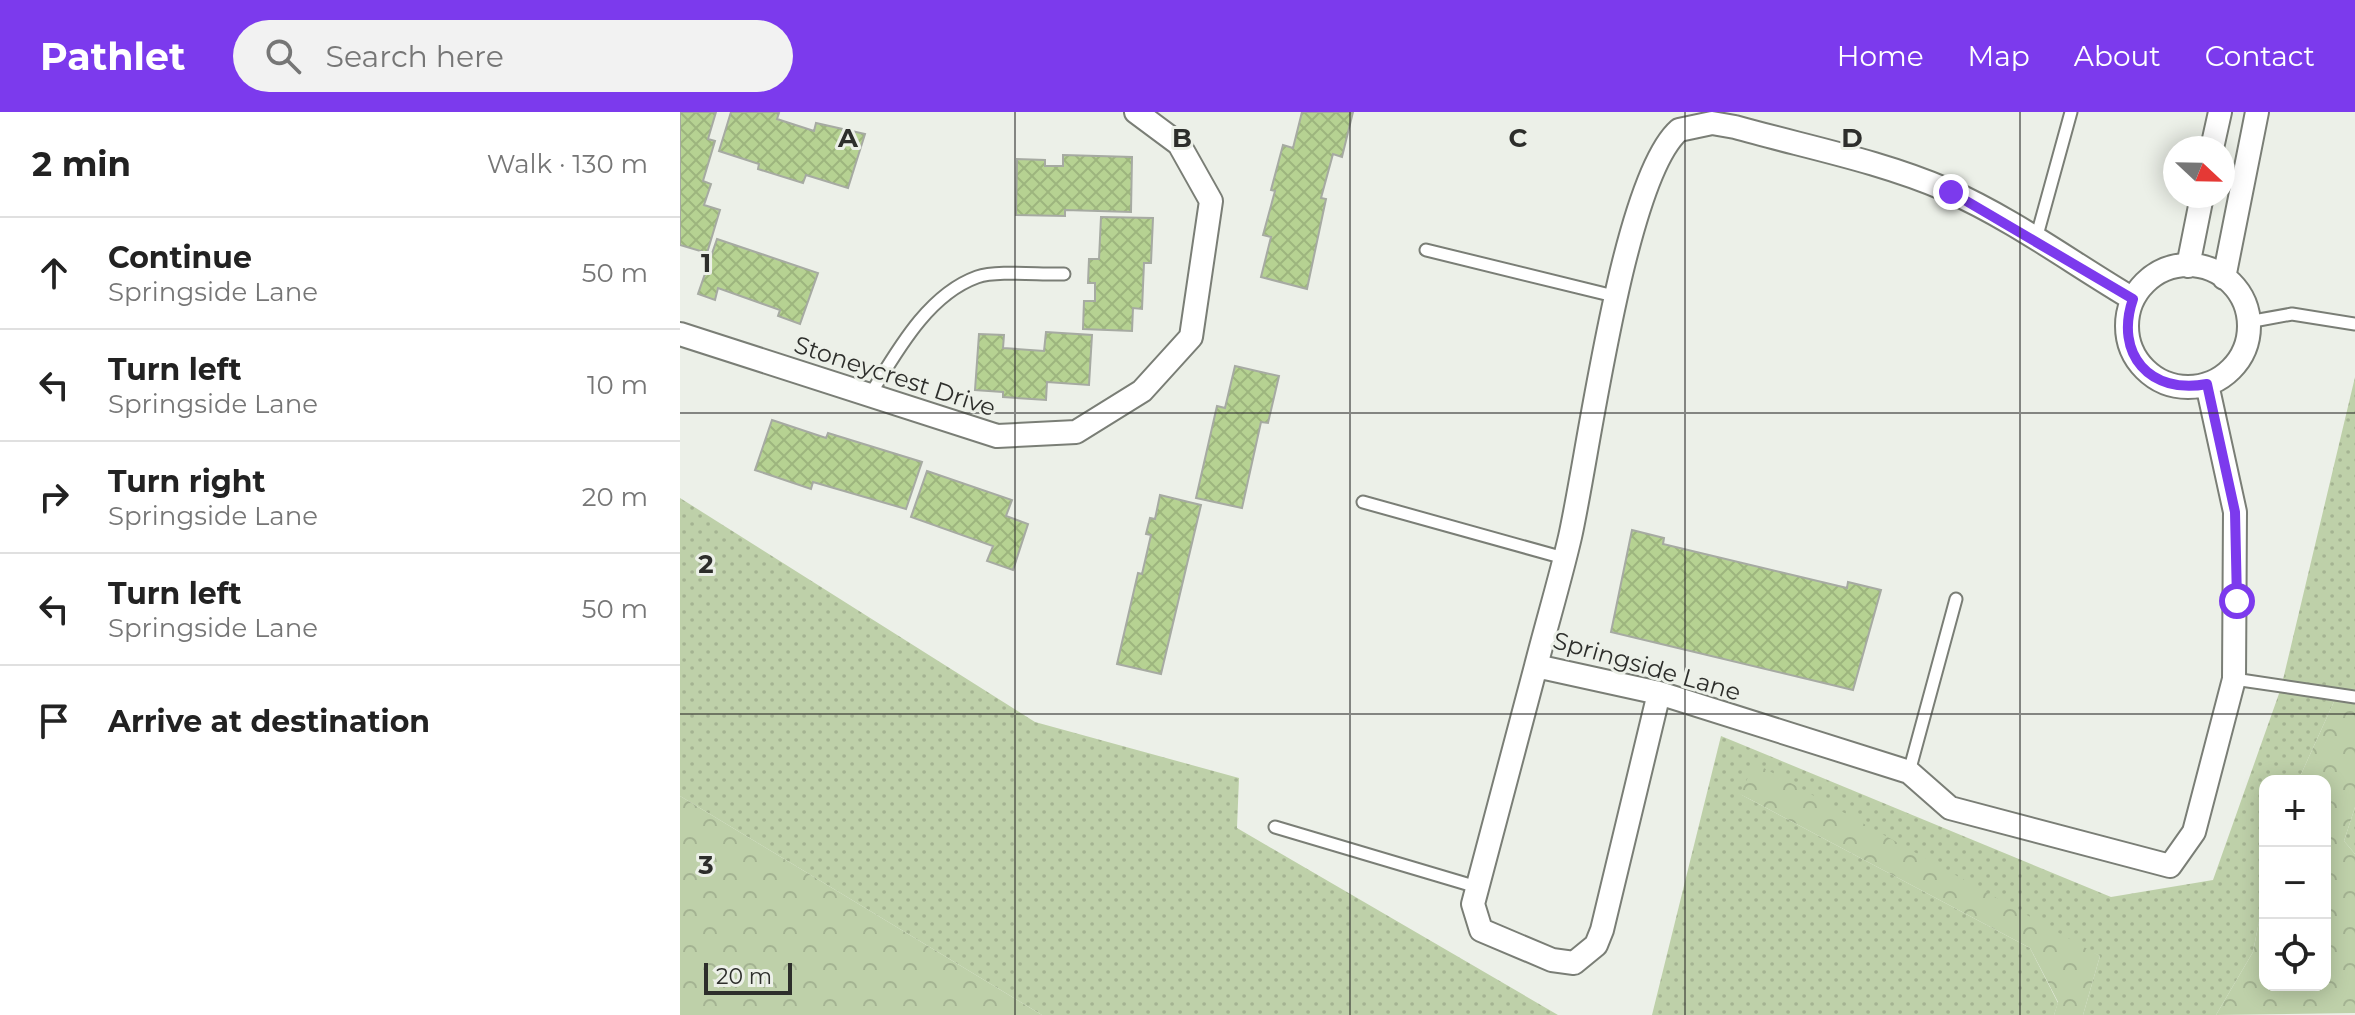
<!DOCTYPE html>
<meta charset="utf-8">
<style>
body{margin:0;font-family:Montserrat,sans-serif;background:#f2f2f2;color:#222}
.controls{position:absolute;right:24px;bottom:24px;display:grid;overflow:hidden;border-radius:16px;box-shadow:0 4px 20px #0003}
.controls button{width:72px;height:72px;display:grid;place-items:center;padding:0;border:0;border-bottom:2px solid #e0e0e0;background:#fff;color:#222;font:40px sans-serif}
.compass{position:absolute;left:1483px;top:24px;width:72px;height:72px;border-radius:50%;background:#fff;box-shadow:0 4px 20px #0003;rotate:112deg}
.scale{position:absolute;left:24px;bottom:20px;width:88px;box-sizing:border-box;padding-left:8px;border:4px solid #2d2e2b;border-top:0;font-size:22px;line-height:28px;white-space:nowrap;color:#2d2e2b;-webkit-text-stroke:6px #ecf0e8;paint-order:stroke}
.stop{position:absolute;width:24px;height:24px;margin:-18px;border:6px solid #7c3aed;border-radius:50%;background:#fff}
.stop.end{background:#7c3aed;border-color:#fff;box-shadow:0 2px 8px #0008}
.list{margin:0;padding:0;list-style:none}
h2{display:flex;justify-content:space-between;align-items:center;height:104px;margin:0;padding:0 32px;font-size:34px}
h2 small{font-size:26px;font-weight:400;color:#767676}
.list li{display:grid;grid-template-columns:52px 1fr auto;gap:24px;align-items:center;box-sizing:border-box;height:112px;padding:0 32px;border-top:2px solid #e0e0e0}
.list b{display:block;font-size:30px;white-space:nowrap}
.list p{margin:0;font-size:26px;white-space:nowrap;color:#767676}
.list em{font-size:26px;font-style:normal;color:#767676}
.icon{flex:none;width:44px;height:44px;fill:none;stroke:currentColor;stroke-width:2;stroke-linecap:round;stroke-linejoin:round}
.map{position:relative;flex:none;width:1675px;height:903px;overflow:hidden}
header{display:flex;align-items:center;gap:48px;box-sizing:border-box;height:112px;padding:0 40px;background:#7c3aed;color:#fff}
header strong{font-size:38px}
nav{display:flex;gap:44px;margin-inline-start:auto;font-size:28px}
.search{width:560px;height:72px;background:#f2f2f2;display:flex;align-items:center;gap:20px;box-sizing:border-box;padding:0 28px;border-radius:44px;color:#767676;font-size:30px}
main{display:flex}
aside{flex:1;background:#fff}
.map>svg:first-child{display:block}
.grass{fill:url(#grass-dots)}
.forest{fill:url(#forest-crowns)}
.building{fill:url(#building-cross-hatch);stroke:#a6aaa2;stroke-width:2}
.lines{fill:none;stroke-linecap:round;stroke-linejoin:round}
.lane-casing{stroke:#7a7e76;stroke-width:15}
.street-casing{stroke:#7a7e76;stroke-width:26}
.lane{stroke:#fff;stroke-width:11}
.street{stroke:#fff;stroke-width:22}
.route{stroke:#7c3aed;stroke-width:10}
.grid{fill:none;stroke:#2d2e2b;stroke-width:2;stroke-opacity:0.55}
.labels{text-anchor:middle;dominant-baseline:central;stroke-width:6;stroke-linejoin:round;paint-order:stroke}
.street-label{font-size:24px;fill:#2d2e2b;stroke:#ecf0e8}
.grid-label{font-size:26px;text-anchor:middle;font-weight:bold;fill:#2d2e2b;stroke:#ecf0e8;stroke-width:6;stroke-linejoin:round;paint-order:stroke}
</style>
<header>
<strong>Pathlet</strong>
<div class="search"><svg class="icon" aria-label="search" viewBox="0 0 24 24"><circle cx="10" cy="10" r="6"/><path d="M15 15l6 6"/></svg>Search here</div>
<nav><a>Home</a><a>Map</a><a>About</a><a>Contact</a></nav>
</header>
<main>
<aside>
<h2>2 min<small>Walk · 130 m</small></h2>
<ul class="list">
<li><svg class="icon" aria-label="ahead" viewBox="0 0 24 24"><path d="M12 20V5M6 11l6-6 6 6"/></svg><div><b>Continue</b><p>Springside Lane</p></div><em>50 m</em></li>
<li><svg class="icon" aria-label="left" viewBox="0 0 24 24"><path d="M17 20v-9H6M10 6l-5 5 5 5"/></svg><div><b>Turn left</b><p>Springside Lane</p></div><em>10 m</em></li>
<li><svg class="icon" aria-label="right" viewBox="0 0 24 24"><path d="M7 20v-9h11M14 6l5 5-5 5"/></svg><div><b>Turn right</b><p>Springside Lane</p></div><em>20 m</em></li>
<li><svg class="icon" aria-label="left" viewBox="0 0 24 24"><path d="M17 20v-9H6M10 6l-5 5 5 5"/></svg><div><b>Turn left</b><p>Springside Lane</p></div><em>50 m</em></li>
<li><svg class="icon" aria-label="arrive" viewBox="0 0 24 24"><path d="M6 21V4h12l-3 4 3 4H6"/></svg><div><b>Arrive at destination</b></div></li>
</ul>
</aside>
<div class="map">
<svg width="1675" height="903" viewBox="0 0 1675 903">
<defs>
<pattern id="grass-dots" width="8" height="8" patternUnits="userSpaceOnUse" patternTransform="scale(2)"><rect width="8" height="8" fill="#bed0a9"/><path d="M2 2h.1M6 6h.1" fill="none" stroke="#a4b392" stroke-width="1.8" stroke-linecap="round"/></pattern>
<pattern id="forest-crowns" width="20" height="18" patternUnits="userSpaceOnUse" patternTransform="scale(2)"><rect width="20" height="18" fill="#bed0a9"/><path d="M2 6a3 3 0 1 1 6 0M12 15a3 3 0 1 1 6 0" fill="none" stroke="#a4b392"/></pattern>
<pattern id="building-cross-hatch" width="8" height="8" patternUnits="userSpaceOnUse" patternTransform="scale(2)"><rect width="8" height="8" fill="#b6d292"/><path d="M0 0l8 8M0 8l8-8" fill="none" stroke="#9db57e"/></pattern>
</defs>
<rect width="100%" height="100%" fill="#ecf0e8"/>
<!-- grass -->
<path class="grass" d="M 1675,265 L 1675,577 L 1657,583 L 1618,669 L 1585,669 L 1585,779 L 1573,840 L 1536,903 L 1403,903 L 1420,844 L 1060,682 L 1350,836 L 1378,891 L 1374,903 L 972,903 L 1041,624 L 1431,785 L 1533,768 L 1601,576 Z
M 0,386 L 355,610 L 559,666 L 557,716 L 878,903 L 362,903 L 0,684 Z
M 1675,695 L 1675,742 L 1664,729 Z"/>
<!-- forest -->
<path class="forest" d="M 1675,577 L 1675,695 L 1664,729 L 1675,742 L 1675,901 L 1536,903 L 1573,840 L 1585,779 L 1585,873 L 1645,873 L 1645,669 L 1618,669 L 1657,583 Z
M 1075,651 L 1420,844 L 1403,903 L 1374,903 L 1378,890 L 1350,836 L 1060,682 Z
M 0,684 L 362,903 L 0,903 Z"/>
<!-- building -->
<path class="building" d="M 0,0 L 36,0 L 28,27 L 35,29 L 23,69 L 31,72 L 24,93 L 40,98 L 27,141 L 0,133 Z
M 51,0 L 96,0 L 99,1 L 97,7 L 134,19 L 136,11 L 185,22 L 168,76 L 126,63 L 123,71 L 78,57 L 79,52 L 39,39 Z
M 622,0 L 673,0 L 662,45 L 653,42 L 641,86 L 646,87 L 627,177 L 581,165 L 591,125 L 583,123 L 595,79 L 591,78 L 603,33 L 613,36 Z
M 383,43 L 452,45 L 451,100 L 385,98 L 385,104 L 336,103 L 337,47 L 365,48 L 365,54 L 383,54 Z
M 421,105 L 473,106 L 471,151 L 464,151 L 462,197 L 453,196 L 452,219 L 403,217 L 404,189 L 415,189 L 415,171 L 408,171 L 409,147 L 419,147 Z
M 37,127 L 138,161 L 120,212 L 98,204 L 100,198 L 38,176 L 35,188 L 18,182 Z
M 366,220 L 412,223 L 409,273 L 367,270 L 366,288 L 323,285 L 323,280 L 295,278 L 299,222 L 324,223 L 323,236 L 364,239 Z
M 555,254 L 599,264 L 588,311 L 581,310 L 562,396 L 516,386 L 537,294 L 545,296 Z
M 92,308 L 146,326 L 148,321 L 242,350 L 226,397 L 133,370 L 131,377 L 75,358 Z
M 247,359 L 332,388 L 326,404 L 348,412 L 333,458 L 307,449 L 313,434 L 231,405 Z
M 480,383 L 521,393 L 481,562 L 437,552 L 458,461 L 462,462 L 471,423 L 466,422 L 470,406 L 475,407 Z
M 952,418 L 984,426 L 983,432 L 1167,476 L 1168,470 L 1201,478 L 1173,578 L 931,520 Z"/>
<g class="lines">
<!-- lane casing -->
<g class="lane-casing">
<path id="lane" d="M 1356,127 L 1391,0
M 746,138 L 938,185
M 1568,210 L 1612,202 L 1675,212
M 190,283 C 216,241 247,183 297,165 C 317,158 361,163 384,162
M 683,390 L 884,446
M 1554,567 L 1675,585
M 1229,660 L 1276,487
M 595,715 L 797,775"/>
</g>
<!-- street casing -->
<g class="street-casing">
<path id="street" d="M 1532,36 L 1540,0
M1447 214a61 61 0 1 1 122 0a61 61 0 1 1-122 0Z
M 1508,154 L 1522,84
M 1544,166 L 1577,0
M 1453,187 C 1392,151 1333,107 1267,78 C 1200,49 1126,35 1055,15 L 1032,11 L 999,18 C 943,67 909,341 890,425 C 880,468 867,511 856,554 L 979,581 L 1229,660 L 1270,696 L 1490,754 L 1514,720 L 1554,567 L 1555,400 L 1527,272
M 0,222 L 317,324 L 396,320 L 462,279 L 511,225 L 531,89 L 499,32 L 456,0
M 856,554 L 793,792 L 801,818 L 872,848 L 894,851 L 916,833 L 922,818 L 979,581"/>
</g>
<!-- lane -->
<use href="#lane" class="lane"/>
<!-- street -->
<use href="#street" class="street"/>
</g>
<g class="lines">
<!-- route -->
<path class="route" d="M 1271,80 L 1453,187 C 1434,242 1470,283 1527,272 L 1555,400 L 1557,489"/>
</g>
<!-- grid -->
<path class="grid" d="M 335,0 L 335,903M 670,0 L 670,903M 1005,0 L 1005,903M 1340,0 L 1340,903M 0,301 L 1675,301M 0,602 L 1675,602"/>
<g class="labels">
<!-- street labels -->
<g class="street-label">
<text transform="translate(215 264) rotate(18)">Stoneycrest Drive</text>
<text transform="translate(967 554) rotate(16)">Springside Lane</text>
</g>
</g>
<g class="grid-label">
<text x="168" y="35">A</text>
<text x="502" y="35">B</text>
<text x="838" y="35">C</text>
<text x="1172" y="35">D</text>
<text x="26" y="160">1</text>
<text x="26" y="461">2</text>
<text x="26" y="762">3</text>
</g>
</svg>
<div class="controls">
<button>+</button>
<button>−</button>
<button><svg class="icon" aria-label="locate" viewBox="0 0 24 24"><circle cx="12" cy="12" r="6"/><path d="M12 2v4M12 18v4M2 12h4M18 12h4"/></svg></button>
</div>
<svg class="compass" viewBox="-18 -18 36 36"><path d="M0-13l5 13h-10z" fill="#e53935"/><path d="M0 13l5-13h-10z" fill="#767676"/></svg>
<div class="scale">20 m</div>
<div class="stop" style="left:1557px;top:489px"></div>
<div class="stop end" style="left:1271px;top:80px"></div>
</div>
</main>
